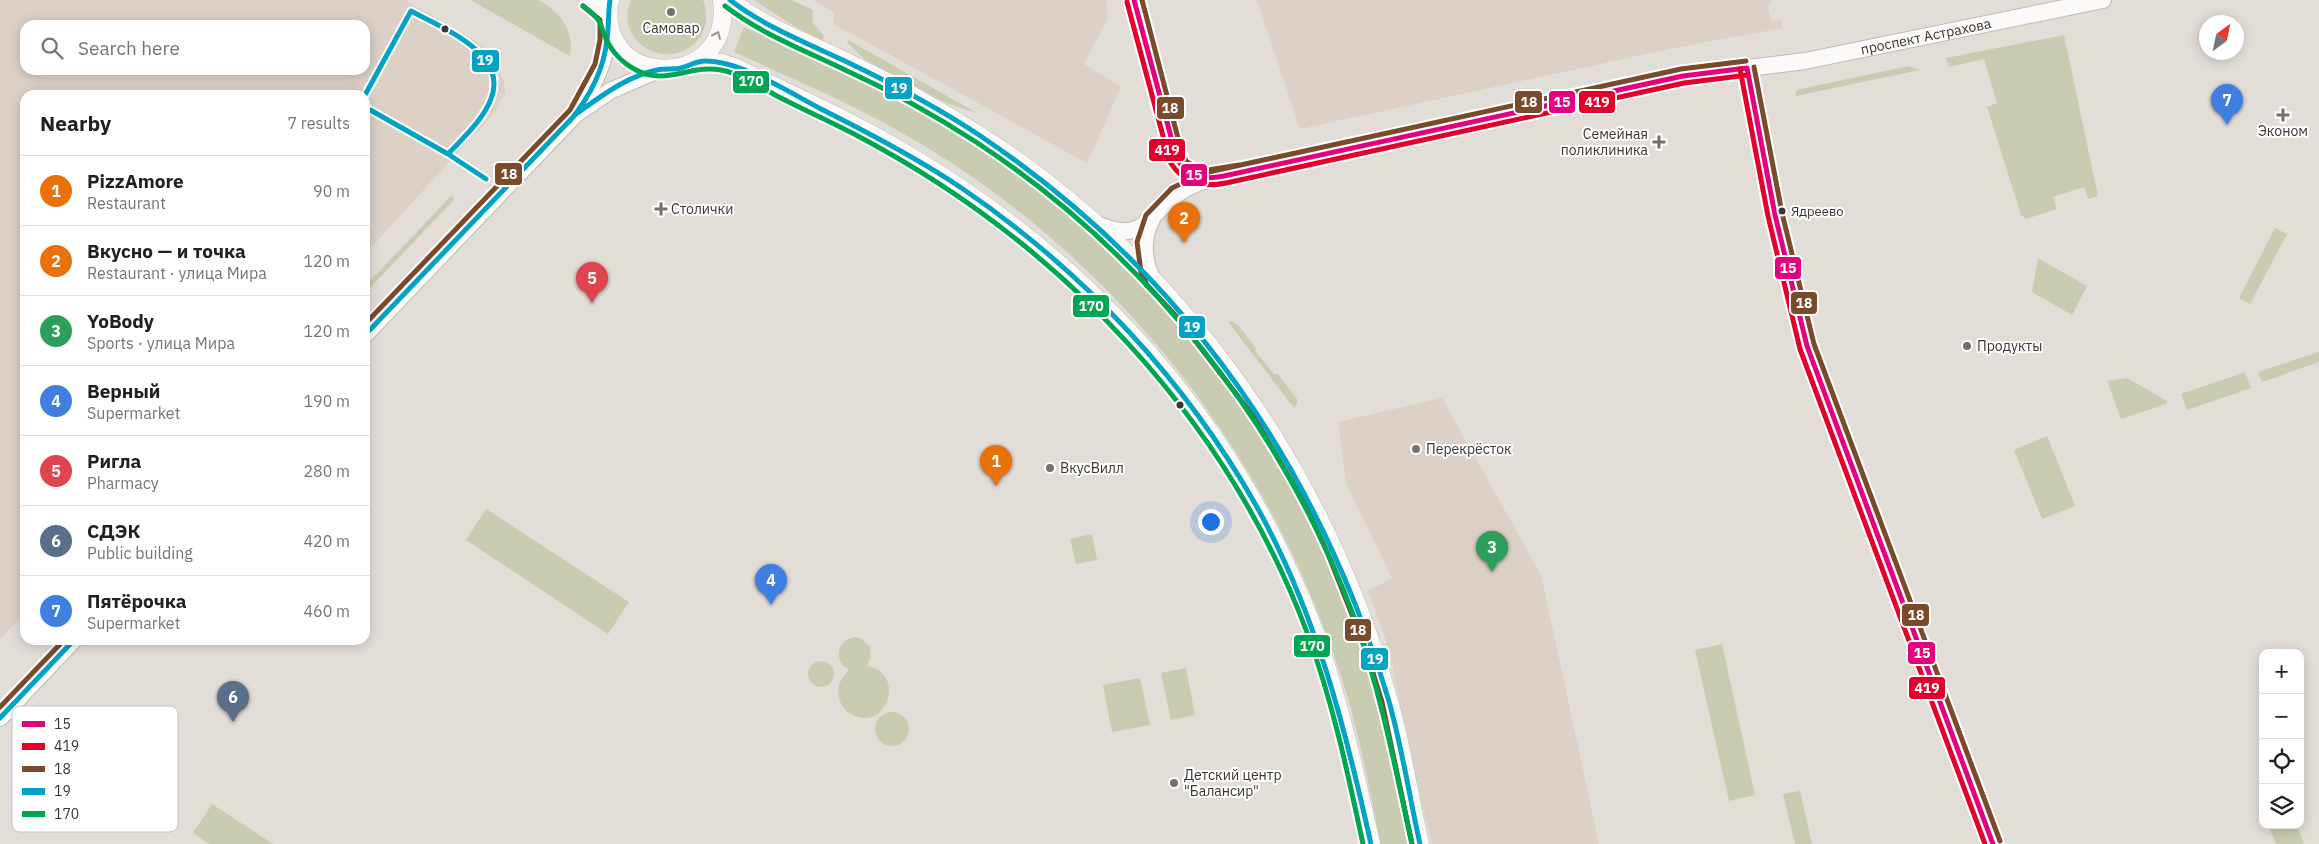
<!DOCTYPE html>
<meta charset="utf-8">
<style>
body{margin:0;font-family:"IBM Plex Sans",sans-serif;background:#f6f6f6;color:#202124}
.controls{position:absolute;right:15px;bottom:15px;display:grid;overflow:hidden;border-radius:10px;box-shadow:0 2px 12px #0003}
.controls button{width:45px;height:45px;display:grid;place-items:center;padding:0;border:0;border-bottom:1px solid #e0e0e0;background:#fff;color:#202124;font:25px sans-serif}
.compass{position:absolute;left:2199px;top:15px;width:45px;height:45px;border-radius:50%;background:#fff;box-shadow:0 2px 12px #0003;rotate:33deg}
.you{position:absolute;left:1210px;top:521px;width:18px;height:18px;margin:-12px;border:4px solid #fff;border-radius:50%;background:#1a73e8;box-shadow:0 0 0 8px #1a73e833}
.badge{display:grid;place-items:center;width:32px;height:32px;border-radius:50%;background:#7c3aed;color:#fff;font-size:16px;font-weight:700}
.pin{position:absolute;translate:-50% -41px;filter:drop-shadow(0 1px 2px #0008)}
.pin::after{content:'';position:absolute;top:26px;width:18px;height:15px;background:inherit;clip-path:polygon(0 0,100% 0,50% 100%)}
.list{margin:0;padding:0;list-style:none}
h2{display:flex;justify-content:space-between;align-items:center;height:65px;margin:0;padding:0 20px;font-size:21px}
h2 small{font-size:16px;font-weight:400;color:#757577}
.list li{display:grid;grid-template-columns:32px 1fr auto;gap:15px;align-items:center;box-sizing:border-box;height:70px;padding:0 20px;border-top:1px solid #e0e0e0}
.list b{display:block;font-size:19px;white-space:nowrap}
.list p{margin:0;font-size:16px;white-space:nowrap;color:#757577}
.list em{font-size:16px;font-style:normal;color:#757577}
.icon{flex:none;width:28px;height:28px;fill:none;stroke:currentColor;stroke-width:2;stroke-linecap:round;stroke-linejoin:round}
.map{position:relative;flex:none;width:2319px;height:844px;overflow:hidden}
.search{position:absolute;background:#fff;box-shadow:0 2px 12px #0003;left:20px;top:20px;width:350px;height:55px;display:flex;align-items:center;gap:12px;box-sizing:border-box;padding:0 18px;border-radius:15px;color:#757577;font-size:19px}
.panel{position:absolute;background:#fff;box-shadow:0 2px 12px #0003;left:20px;top:90px;width:350px;height:555px;border-radius:15px}
.map>svg:first-child{display:block}
.built{fill:#dcd0c7;fill-rule:evenodd}
.green{fill:#c9ccb1}
.lines{fill:none;stroke-linecap:round;stroke-linejoin:round}
.tertiary-casing{stroke:#bfbbb7;stroke-width:18}
.secondary-casing{stroke:#bfbbb7;stroke-width:19}
.tertiary{stroke:#fbfaf9;stroke-width:16}
.secondary{stroke:#fbfaf9;stroke-width:18}
.bus-1-casing{stroke:#fff;stroke-width:9}
.bus-2-casing{stroke:#fff;stroke-width:9}
.bus-3-casing{stroke:#fff;stroke-width:9}
.bus-4-casing{stroke:#fff;stroke-width:9}
.bus-5-casing{stroke:#fff;stroke-width:9}
.bus-1{stroke:#e5007d;stroke-width:5}
.bus-2{stroke:#e4002b;stroke-width:5}
.bus-3{stroke:#7a4b2a;stroke-width:5}
.bus-4{stroke:#03a3c6;stroke-width:5}
.bus-5{stroke:#00a651;stroke-width:5}
.oneway{stroke:#9a9896}
.poi-dot{fill:#74706c;stroke:#fff;stroke-width:2}
.bus-dot{fill:#393532;stroke:#fff;stroke-width:2}
.labels{text-anchor:middle;dominant-baseline:central;stroke-width:4;stroke-linejoin:round;paint-order:stroke}
.bus-label{font-size:13px;fill:#393532;stroke:#fff;text-anchor:start}
.poi-label{font-size:14px;fill:#393532;stroke:#fff;text-anchor:start}
.street-label{font-size:14px;fill:#393532;stroke:#fff}
.key{fill:#fff;stroke:#c4c2c2;stroke-width:1}
.key-label{font-size:14px;fill:#393532}
.line-badge{stroke:#fff;stroke-width:2}
.badge-label{font-size:14px;text-anchor:middle;font-weight:bold;fill:#fff}
</style>
<div class="map">
<svg width="2319" height="844" viewBox="0 0 2319 844">
<rect width="100%" height="100%" fill="#e3ddd8"/>
<!-- built -->
<path class="built" d="M 0,0 L 405,0 L 476,41 L 491,54 L 504,80 L 505,94 L 494,113 L 365,254 L 365,95 L 25,95 L 25,613 L 0,639 ZM 25,25 L 365,25 L 365,70 L 25,70 Z
M 813,0 L 1106,0 L 1108,19 L 1084,64 L 1121,87 L 1087,163 L 834,24 L 834,12 Z
M 1257,0 L 1773,0 L 1768,7 L 1771,21 L 1781,20 L 1783,28 L 1669,49 L 1300,129 Z
M 1442,398 L 1541,575 L 1599,844 L 1432,844 L 1405,732 L 1390,652 L 1368,591 L 1392,578 L 1346,484 L 1338,422 Z"/>
<!-- green -->
<path class="green" d="M 470,0 L 538,0 C 559,10 575,31 570,56 Z
M 631,0 L 703,0 C 721,47 659,76 632,34 C 626,24 626,10 631,0 Z
M 754,0 L 792,0 L 813,10 L 812,22 L 824,36 L 822,40 L 794,26 Z
M 744,27 C 812,57 880,87 944,125 C 1115,227 1268,406 1341,592 C 1373,673 1391,759 1408,844 L 1381,844 C 1368,783 1357,720 1336,661 C 1262,441 1106,249 904,134 C 850,103 791,78 734,52 Z
M 2064,35 L 2098,196 L 2088,199 L 2084,187 L 2053,197 L 2057,209 L 2026,219 L 2021,215 L 1987,107 L 1997,103 L 1984,59 L 1949,67 L 1946,58 Z
M 848,40 L 977,113 L 946,103 L 864,59 L 847,42 Z
M 1909,66 L 1920,70 L 1796,96 L 1796,91 L 1800,89 Z
M 452,195 L 454,200 L 365,293 L 365,286 Z
M 2275,228 L 2287,234 L 2250,304 L 2239,298 Z
M 2038,258 L 2087,286 L 2072,315 L 2032,292 Z
M 1232,321 L 1238,325 L 1256,348 L 1255,351 L 1274,374 L 1278,374 L 1297,399 L 1297,404 L 1294,408 L 1228,322 Z
M 2319,352 L 2319,362 L 2262,382 L 2258,372 Z
M 2245,372 L 2251,388 L 2187,410 L 2181,394 Z
M 2127,378 L 2167,401 L 2166,404 L 2121,419 L 2107,381 Z
M 2047,436 L 2075,506 L 2042,519 L 2014,450 Z
M 486,509 L 629,602 L 608,634 L 466,540 Z
M 1092,534 L 1097,560 L 1076,564 L 1070,539 Z
M 855,637 L 861,639 L 870,646 L 871,657 L 867,666 C 907,673 887,732 853,715 C 846,712 841,706 839,698 C 836,687 841,678 849,670 C 833,660 836,641 855,637 Z
M 1722,644 L 1755,795 L 1729,801 L 1695,650 Z
M808 674a13 13 0 1 1 26 0a13 13 0 1 1-26 0Z
M 1186,668 L 1195,715 L 1171,720 L 1161,673 Z
M 1140,678 L 1150,725 L 1112,732 L 1103,685 Z
M875 729a17 17 0 1 1 34 0a17 17 0 1 1-34 0Z
M 1800,791 L 1812,844 L 1795,844 L 1783,794 Z
M 212,804 L 273,844 L 209,844 L 193,833 Z
M 2268,825 L 2297,825 L 2304,844 L 2276,844 Z"/>
<g class="lines">
<!-- tertiary casing -->
<g class="tertiary-casing">
<g id="tertiary">
<path id="s1" d="M 1134,0 L 1177,159 L 1189,173 L 1206,180 L 1515,111 L 1683,76 L 1805,61 L 2103,0"/>
<path d="M 1747,68 L 1775,215 L 1807,346 L 1993,844"/>
<path d="M 579,108 C 596,82 607,59 608,27"/>
<path d="M 1152,219 C 1141,240 1143,260 1153,280"/>
<path d="M 1094,223 C 1143,244 1142,221 1175,196 C 1184,188 1195,184 1206,180"/>
<path d="M 365,335 L 576,114 L 610,91 L 658,70"/>
<path d="M 0,718 L 74,640"/>
</g>
</g>
<!-- secondary casing -->
<g class="secondary-casing">
<path id="secondary" d="M 588,0 L 607,17
M 610,0 C 592,89 734,94 722,0
M 730,0 C 757,24 812,45 847,62 C 893,84 938,109 982,137 C 1181,266 1324,470 1388,698 C 1402,745 1409,796 1420,844
M 694,62 L 722,63 L 734,67 C 794,96 856,123 913,158 C 1069,252 1193,379 1275,542 C 1291,575 1307,609 1319,644 C 1341,709 1356,777 1371,844"/>
</g>
<!-- tertiary -->
<use href="#tertiary" class="tertiary"/>
<!-- secondary -->
<use href="#secondary" class="secondary"/>
<!-- bus-1 casing -->
<g class="bus-1-casing">
<path id="bus-1" d="M 1134,0 L 1177,159 C 1189,178 1203,180 1224,176 L 1683,76 L 1747,68
M 1747,68 L 1775,215 L 1807,346 L 1993,844"/>
</g>
<!-- bus-2 casing -->
<g class="bus-2-casing">
<path id="bus-2" d="M 1127,2 L 1170,162 C 1184,184 1201,188 1226,183 L 1684,83 L 1748,75
M 1740,69 L 1768,216 L 1800,349 L 1985,844"/>
</g>
<!-- bus-3 casing -->
<g class="bus-3-casing">
<path id="bus-3" d="M 1142,0 L 1178,138 L 1186,161 L 1202,171 L 1239,165
M 1754,67 L 1782,213 L 1814,344 L 2000,841
M 365,324 L 570,110 L 595,64 L 600,40 L 600,20 L 583,6
M 0,707 L 64,640
M 1412,844 L 1382,702 L 1366,650 L 1328,554 L 1305,504 L 1254,417 L 1176,316 L 1147,285 L 1141,272 L 1137,242 L 1146,215 L 1172,188 L 1204,173 L 1681,69 L 1746,61"/>
</g>
<!-- bus-4 casing -->
<g class="bus-4-casing">
<path id="bus-4" d="M 730,0 C 765,27 807,43 847,62 C 893,84 939,108 982,137 C 1185,274 1317,465 1388,698 C 1402,746 1409,795 1420,844
M 365,95 L 411,11 C 442,28 509,53 491,99 C 483,120 463,138 448,154
M 365,107 L 448,154 L 486,179
M 569,122 C 589,98 604,70 607,39 C 609,26 608,13 610,0
M 365,335 L 576,114 C 600,97 627,76 657,70 C 665,68 673,70 681,68 C 689,66 696,61 705,61 C 742,61 790,93 823,110 C 871,134 919,159 963,189 C 1083,271 1185,379 1257,507 C 1316,613 1345,727 1371,844
M 0,718 L 74,640"/>
</g>
<!-- bus-5 casing -->
<g class="bus-5-casing">
<path id="bus-5" d="M 583,6 C 588,10 597,16 600,23 C 602,26 602,31 604,34 C 610,50 622,63 636,70 C 666,86 691,64 721,70 C 741,74 759,86 777,96 C 802,109 829,121 854,134 C 1059,241 1227,417 1308,635 C 1333,703 1348,774 1363,844
M 725,6 C 760,33 801,49 841,68 C 887,89 933,114 976,142 C 1147,254 1283,425 1354,617 C 1381,693 1395,766 1412,844"/>
</g>
<!-- bus-1 -->
<use href="#bus-1" class="bus-1"/>
<!-- bus-2 -->
<use href="#bus-2" class="bus-2"/>
<!-- bus-3 -->
<use href="#bus-3" class="bus-3"/>
<!-- bus-4 -->
<use href="#bus-4" class="bus-4"/>
<!-- bus-5 -->
<use href="#bus-5" class="bus-5"/>
</g>
<!-- one-way arrows -->
<defs><path id="oneway-chevron" d="M-2-3.5L2.5 0L-2 3.5" fill="none" stroke-width="1.6" stroke-linecap="round" stroke-linejoin="round" transform="scale(1.25)"/></defs>
<use class="oneway" href="#oneway-chevron" transform="translate(717 35) rotate(-66)"/>
<!-- markers -->
<g class="poi-dot">
<circle cx="671" cy="12" r="5"/>
<path d="M2280.5 107.5h5v5h5v5h-5v5h-5v-5h-5v-5h5z"/>
<path d="M1656.5 134.5h5v5h5v5h-5v5h-5v-5h-5v-5h5z"/>
<path d="M658.5 201.5h5v5h5v5h-5v5h-5v-5h-5v-5h5z"/>
<circle cx="1967" cy="346" r="5"/>
<circle cx="1416" cy="449" r="5"/>
<circle cx="1050" cy="468" r="5"/>
<circle cx="1174" cy="783" r="5"/>
</g>
<g class="bus-dot">
<circle cx="445" cy="29" r="4.5"/>
<circle cx="1782" cy="211" r="4.5"/>
<circle cx="1180" cy="405" r="4.5"/>
</g>
<g class="labels">
<!-- bus labels -->
<g class="bus-label">
<text x="1791" y="211">Ядреево</text>
</g>
<!-- poi labels -->
<g class="poi-label">
<text x="671" y="28" text-anchor="middle">Самовар</text>
<text x="2283" y="131" text-anchor="middle">Эконом</text>
<text x="1648" y="134" text-anchor="end">Семейная<tspan x="1648" dy="16">поликлиника</tspan></text>
<text x="671" y="209">Столички</text>
<text x="1977" y="346">Продукты</text>
<text x="1426" y="449">Перекрёсток</text>
<text x="1060" y="468">ВкусВилл</text>
<text x="1184" y="775">Детский центр<tspan x="1184" dy="16">"Балансир"</tspan></text>
</g>
<!-- street labels -->
<g class="street-label">
<text stroke="none"><textPath href="#s1" startOffset="936">проспект Астрахова</textPath></text>
</g>
</g>
<!-- legend -->
<rect x="12" y="706" width="166" height="126" rx="8" class="key"/>
<rect x="22" y="721" width="23" height="6" fill="#e5007d"/>
<rect x="22" y="743" width="23" height="7" fill="#e4002b"/>
<rect x="22" y="766" width="23" height="6" fill="#7a4b2a"/>
<rect x="22" y="788" width="23" height="7" fill="#03a3c6"/>
<rect x="22" y="811" width="23" height="6" fill="#00a651"/>
<g class="key-label">
<text x="54" y="729">15</text>
<text x="54" y="751">419</text>
<text x="54" y="774">18</text>
<text x="54" y="796">19</text>
<text x="54" y="819">170</text>
</g>
<g class="line-badge">
<rect x="471" y="49" width="29" height="24" rx="5" fill="#03a3c6"/>
<rect x="732" y="70" width="38" height="24" rx="5" fill="#00a651"/>
<rect x="884" y="76" width="29" height="24" rx="5" fill="#03a3c6"/>
<rect x="1578" y="90" width="38" height="24" rx="5" fill="#e4002b"/>
<rect x="1514" y="90" width="29" height="24" rx="5" fill="#7a4b2a"/>
<rect x="1548" y="90" width="28" height="24" rx="5" fill="#e5007d"/>
<rect x="1156" y="96" width="29" height="24" rx="5" fill="#7a4b2a"/>
<rect x="1148" y="138" width="38" height="24" rx="5" fill="#e4002b"/>
<rect x="494" y="162" width="29" height="24" rx="5" fill="#7a4b2a"/>
<rect x="1180" y="163" width="28" height="24" rx="5" fill="#e5007d"/>
<rect x="1774" y="256" width="28" height="24" rx="5" fill="#e5007d"/>
<rect x="1790" y="291" width="28" height="24" rx="5" fill="#7a4b2a"/>
<rect x="1072" y="294" width="38" height="24" rx="5" fill="#00a651"/>
<rect x="1178" y="315" width="28" height="24" rx="5" fill="#03a3c6"/>
<rect x="1901" y="603" width="29" height="24" rx="5" fill="#7a4b2a"/>
<rect x="1344" y="618" width="28" height="24" rx="5" fill="#7a4b2a"/>
<rect x="1293" y="634" width="38" height="24" rx="5" fill="#00a651"/>
<rect x="1907" y="641" width="29" height="24" rx="5" fill="#e5007d"/>
<rect x="1360" y="647" width="29" height="24" rx="5" fill="#03a3c6"/>
<rect x="1908" y="676" width="38" height="24" rx="5" fill="#e4002b"/>
</g>
<g class="badge-label">
<text x="485" y="65">19</text>
<text x="751" y="86">170</text>
<text x="899" y="93">19</text>
<text x="1597" y="107">419</text>
<text x="1529" y="107">18</text>
<text x="1562" y="107">15</text>
<text x="1170" y="113">18</text>
<text x="1167" y="155">419</text>
<text x="509" y="179">18</text>
<text x="1194" y="180">15</text>
<text x="1788" y="273">15</text>
<text x="1804" y="308">18</text>
<text x="1091" y="311">170</text>
<text x="1192" y="332">19</text>
<text x="1916" y="620">18</text>
<text x="1358" y="635">18</text>
<text x="1312" y="651">170</text>
<text x="1922" y="658">15</text>
<text x="1375" y="664">19</text>
<text x="1927" y="693">419</text>
</g>
</svg>
<div class="controls">
<button>+</button>
<button>−</button>
<button><svg class="icon" aria-label="locate" viewBox="0 0 24 24"><circle cx="12" cy="12" r="6"/><path d="M12 2v4M12 18v4M2 12h4M18 12h4"/></svg></button>
<button><svg class="icon" aria-label="layers" viewBox="0 0 24 24"><path d="M12 4l9 5-9 5-9-5zM3 14l9 5 9-5"/></svg></button>
</div>
<svg class="compass" viewBox="-18 -18 36 36"><path d="M0-13l5 13h-10z" fill="#e53935"/><path d="M0 13l5-13h-10z" fill="#757577"/></svg>
<div class="you"></div>
<div class="pin badge" style="left:996px;top:486px;background:#e8710a">1</div>
<div class="pin badge" style="left:1184px;top:243px;background:#e8710a">2</div>
<div class="pin badge" style="left:1492px;top:572px;background:#2e9e5b">3</div>
<div class="pin badge" style="left:771px;top:605px;background:#3f7fe0">4</div>
<div class="pin badge" style="left:592px;top:303px;background:#e0444e">5</div>
<div class="pin badge" style="left:233px;top:722px;background:#5c6f8a">6</div>
<div class="pin badge" style="left:2227px;top:125px;background:#3f7fe0">7</div>
<div class="search"><svg class="icon" aria-label="search" viewBox="0 0 24 24"><circle cx="10" cy="10" r="6"/><path d="M15 15l6 6"/></svg>Search here</div>
<section class="panel">
<h2>Nearby<small>7 results</small></h2>
<ul class="list">
<li><span class="badge" style="background:#e8710a">1</span><div><b>PizzAmore</b><p>Restaurant</p></div><em>90 m</em></li>
<li><span class="badge" style="background:#e8710a">2</span><div><b>Вкусно — и точка</b><p>Restaurant · улица Мира</p></div><em>120 m</em></li>
<li><span class="badge" style="background:#2e9e5b">3</span><div><b>YoBody</b><p>Sports · улица Мира</p></div><em>120 m</em></li>
<li><span class="badge" style="background:#3f7fe0">4</span><div><b>Верный</b><p>Supermarket</p></div><em>190 m</em></li>
<li><span class="badge" style="background:#e0444e">5</span><div><b>Ригла</b><p>Pharmacy</p></div><em>280 m</em></li>
<li><span class="badge" style="background:#5c6f8a">6</span><div><b>СДЭК</b><p>Public building</p></div><em>420 m</em></li>
<li><span class="badge" style="background:#3f7fe0">7</span><div><b>Пятёрочка</b><p>Supermarket</p></div><em>460 m</em></li>
</ul>
</section>
</div>
